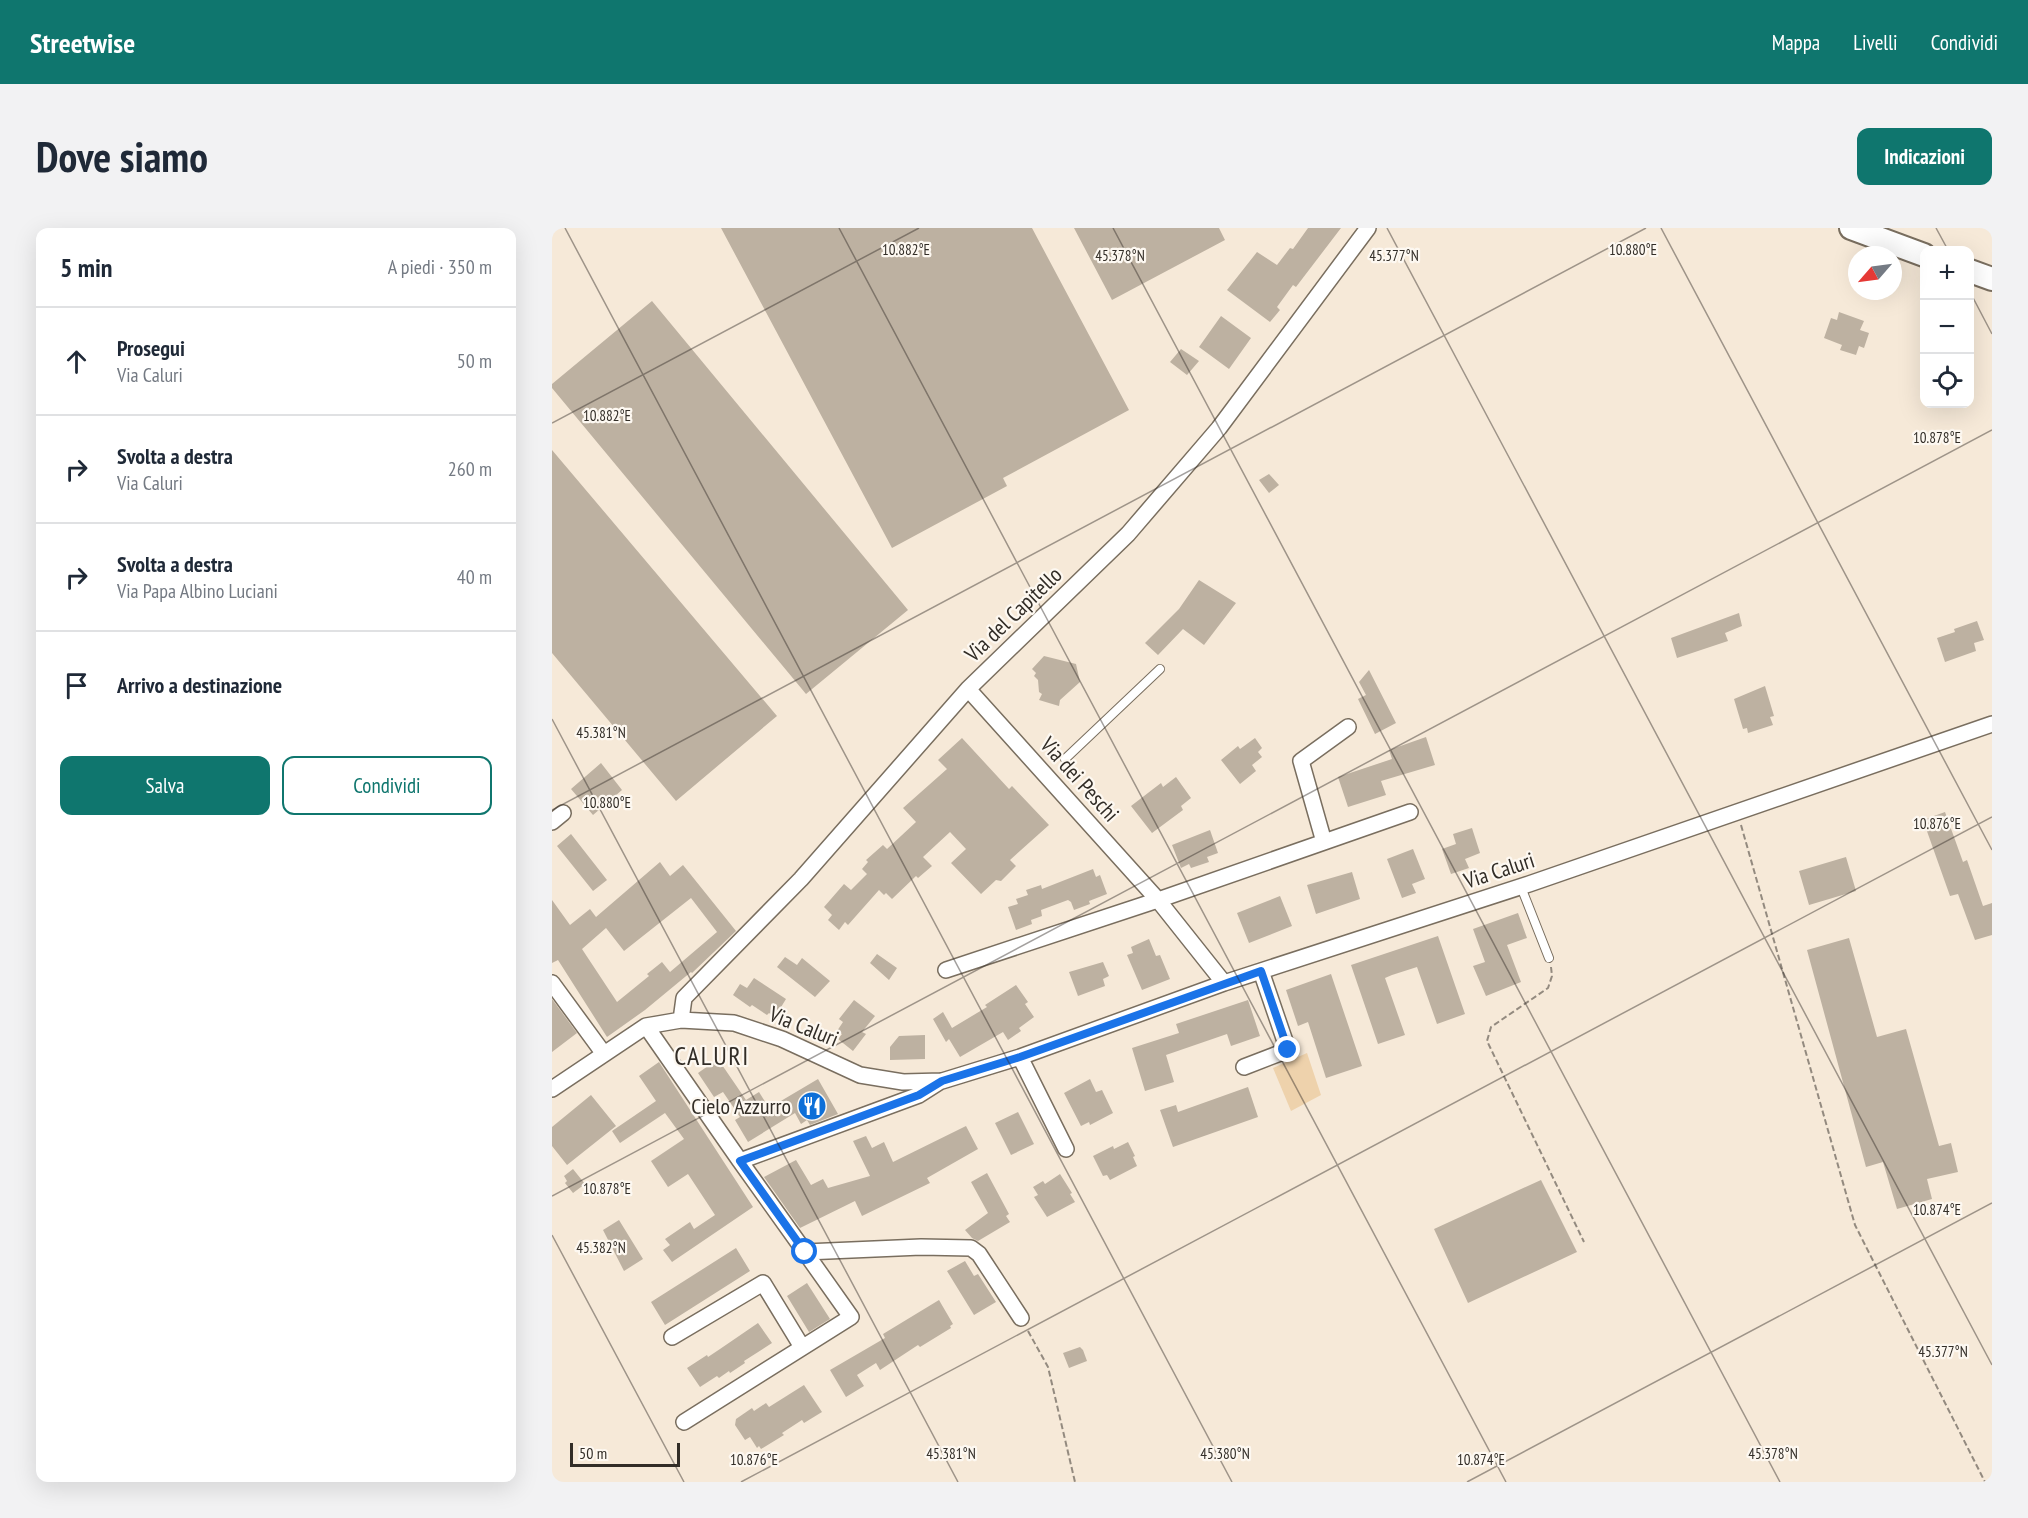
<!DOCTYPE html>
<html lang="it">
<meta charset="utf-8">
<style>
body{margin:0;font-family:"PT Sans Narrow",sans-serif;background:#f2f2f3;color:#1f2937}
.controls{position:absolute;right:18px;top:18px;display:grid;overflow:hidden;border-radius:12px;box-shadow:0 6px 24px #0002}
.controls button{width:54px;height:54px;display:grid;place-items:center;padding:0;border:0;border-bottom:2px solid #e0e1e3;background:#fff;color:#1f2937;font:30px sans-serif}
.compass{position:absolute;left:1296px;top:18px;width:54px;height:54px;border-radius:50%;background:#fff;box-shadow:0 6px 24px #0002;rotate:242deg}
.scale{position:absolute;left:18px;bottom:15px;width:110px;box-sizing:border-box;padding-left:6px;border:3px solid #322d27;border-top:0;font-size:16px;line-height:21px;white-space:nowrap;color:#322d27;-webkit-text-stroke:4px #fdf8f1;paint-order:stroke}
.stop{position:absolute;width:18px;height:18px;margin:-14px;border:4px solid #1a73e8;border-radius:50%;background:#fff}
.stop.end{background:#1a73e8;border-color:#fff;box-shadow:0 2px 6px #0008}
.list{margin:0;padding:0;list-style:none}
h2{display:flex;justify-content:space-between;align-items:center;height:78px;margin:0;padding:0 24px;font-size:26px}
h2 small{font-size:20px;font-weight:400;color:#747a83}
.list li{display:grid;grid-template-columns:39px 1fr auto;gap:18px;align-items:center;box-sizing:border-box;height:108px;padding:0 24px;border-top:2px solid #e0e1e3}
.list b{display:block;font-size:22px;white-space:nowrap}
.list p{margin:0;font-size:20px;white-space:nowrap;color:#747a83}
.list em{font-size:20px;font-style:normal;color:#747a83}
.actions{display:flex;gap:12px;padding:18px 24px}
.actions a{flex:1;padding:14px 0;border:2px solid #0f766e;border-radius:12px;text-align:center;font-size:21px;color:#0f766e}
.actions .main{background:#0f766e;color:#fff}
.icon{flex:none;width:33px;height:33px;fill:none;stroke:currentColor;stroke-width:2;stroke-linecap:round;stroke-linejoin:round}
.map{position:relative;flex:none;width:1440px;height:1254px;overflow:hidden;border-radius:12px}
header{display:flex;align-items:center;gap:36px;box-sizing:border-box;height:84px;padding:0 30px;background:#0f766e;color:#fff}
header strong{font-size:28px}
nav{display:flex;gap:33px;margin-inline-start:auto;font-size:21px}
.intro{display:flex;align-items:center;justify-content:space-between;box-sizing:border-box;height:144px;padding:0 36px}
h1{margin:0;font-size:42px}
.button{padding:15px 27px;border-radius:12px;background:#0f766e;color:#fff;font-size:21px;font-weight:700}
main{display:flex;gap:36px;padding:0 36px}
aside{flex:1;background:#fff;border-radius:12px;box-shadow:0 6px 24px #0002}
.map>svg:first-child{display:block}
.green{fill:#eed2ac}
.building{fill:#bdb1a1;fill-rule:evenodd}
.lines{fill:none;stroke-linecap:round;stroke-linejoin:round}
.lane-casing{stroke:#796e5f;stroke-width:10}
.street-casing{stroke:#796e5f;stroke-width:18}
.secondary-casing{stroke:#796e5f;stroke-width:26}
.path{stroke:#938a7f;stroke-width:2;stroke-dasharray:6 3;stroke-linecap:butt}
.lane{stroke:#fff;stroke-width:8}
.street{stroke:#fff;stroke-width:15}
.secondary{stroke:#fff;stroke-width:22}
.route{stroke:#1a73e8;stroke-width:8}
.ticks{fill:none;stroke:#322d27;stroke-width:1.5;stroke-opacity:0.45}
.labels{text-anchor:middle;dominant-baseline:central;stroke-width:4.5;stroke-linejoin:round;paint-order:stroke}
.street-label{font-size:22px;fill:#322d27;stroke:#fdf8f1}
.poi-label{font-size:22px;fill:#322d27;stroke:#fdf8f1;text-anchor:end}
.quarter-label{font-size:26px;letter-spacing:1.5px;fill:#322d27;stroke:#fdf8f1}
.ticks-label{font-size:15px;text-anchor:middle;fill:#322d27;stroke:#fdf8f1;stroke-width:4.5;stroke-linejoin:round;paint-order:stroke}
</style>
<header>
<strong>Streetwise</strong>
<nav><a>Mappa</a><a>Livelli</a><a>Condividi</a></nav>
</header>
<div class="intro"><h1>Dove siamo</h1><a class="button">Indicazioni</a></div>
<main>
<aside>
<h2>5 min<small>A piedi · 350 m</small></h2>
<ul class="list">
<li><svg class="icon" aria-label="ahead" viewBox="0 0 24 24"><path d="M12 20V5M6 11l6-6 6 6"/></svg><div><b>Prosegui</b><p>Via Caluri</p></div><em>50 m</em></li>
<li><svg class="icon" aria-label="right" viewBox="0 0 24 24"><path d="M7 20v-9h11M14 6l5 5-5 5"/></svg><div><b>Svolta a destra</b><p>Via Caluri</p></div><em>260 m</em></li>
<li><svg class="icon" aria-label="right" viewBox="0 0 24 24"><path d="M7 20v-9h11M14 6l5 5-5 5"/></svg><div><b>Svolta a destra</b><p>Via Papa Albino Luciani</p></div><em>40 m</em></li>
<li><svg class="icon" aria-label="arrive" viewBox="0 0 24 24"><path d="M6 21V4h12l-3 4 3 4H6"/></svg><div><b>Arrivo a destinazione</b></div></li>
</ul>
<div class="actions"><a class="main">Salva</a><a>Condividi</a></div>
</aside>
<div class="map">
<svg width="1440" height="1254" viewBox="0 0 1440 1254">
<rect width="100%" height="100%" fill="#f6e9d8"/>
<!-- green -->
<path class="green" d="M 755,825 L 769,867 L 739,883 L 721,840 Z"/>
<!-- building -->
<path class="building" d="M 169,0 L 480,0 L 577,182 L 451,250 L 455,258 L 340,320 Z
M 522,0 L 667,0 L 673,12 L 560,72 Z
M 756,0 L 789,0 L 744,59 L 741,57 L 725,79 L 728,82 L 718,94 L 675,62 L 705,24 L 725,37 L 738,20 L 741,21 Z
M 100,73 L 356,382 L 254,466 L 0,160 L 0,156 Z
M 1287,84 L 1312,93 L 1308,102 L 1317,105 L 1312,120 L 1307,118 L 1304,127 L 1288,122 L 1290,117 L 1272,110 L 1279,90 L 1285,92 Z
M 669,88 L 699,110 L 677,141 L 647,119 Z
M 629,121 L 647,133 L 635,147 L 618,134 Z
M 0,222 L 225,488 L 124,573 L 0,425 Z
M 717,246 L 727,257 L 717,265 L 707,252 Z
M 647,352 L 684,375 L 652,417 L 631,401 L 606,427 L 593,415 L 627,381 Z
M 1187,385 L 1190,398 L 1173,405 L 1176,413 L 1125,430 L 1119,410 Z
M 1425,393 L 1432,412 L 1422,415 L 1424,423 L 1393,434 L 1385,410 L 1403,404 L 1402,401 Z
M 492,428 L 524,436 L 528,454 L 508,472 L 507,478 L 487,472 L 490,466 L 487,464 L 486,452 L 482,448 L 484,445 L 480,441 Z
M 817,442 L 844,495 L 823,506 L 806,471 L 814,467 L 807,454 Z
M 1213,458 L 1222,488 L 1218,489 L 1221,497 L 1196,505 L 1195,500 L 1191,501 L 1182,471 Z
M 874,509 L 883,537 L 829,553 L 834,567 L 796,579 L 786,549 L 840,531 L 837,522 Z
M 410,510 L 457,561 L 460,558 L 497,597 L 458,632 L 464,638 L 449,653 L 444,652 L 429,666 L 399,635 L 414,621 L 398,604 L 371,629 L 380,638 L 366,650 L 364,648 L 340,671 L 334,665 L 332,667 L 327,662 L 296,697 L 293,694 L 287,702 L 276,692 L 280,687 L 272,679 L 292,656 L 299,662 L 315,646 L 310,641 L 316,634 L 314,632 L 331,617 L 335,621 L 364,594 L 351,580 L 395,541 L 386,532 Z
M 703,510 L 710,520 L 706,524 L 710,529 L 700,537 L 704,543 L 688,556 L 669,532 L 686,518 L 688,521 Z
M 49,535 L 70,562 L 41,587 L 19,561 Z
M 624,549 L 639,570 L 629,578 L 631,582 L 600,605 L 579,578 L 609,555 L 611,559 Z
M 1393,584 L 1411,634 L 1415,632 L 1431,678 L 1440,675 L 1440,707 L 1423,712 L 1406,666 L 1398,668 L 1371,592 Z
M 920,600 L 928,625 L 913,631 L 917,640 L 899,646 L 890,621 L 904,616 L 901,606 Z
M 658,602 L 666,625 L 655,629 L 657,634 L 639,640 L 637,636 L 629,640 L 620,617 Z
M 19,606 L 55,652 L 41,663 L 5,618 Z
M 861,621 L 873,651 L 860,656 L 864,665 L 850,670 L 835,631 Z
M 1294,629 L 1304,663 L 1257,677 L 1247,643 Z
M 108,634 L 118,648 L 131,637 L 184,703 L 140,745 L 139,744 L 93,782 L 55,809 L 6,732 L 0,735 L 0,672 L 18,697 L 38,681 L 44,689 ZM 139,670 L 165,704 L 118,744 L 110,734 L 95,746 L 97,748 L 65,774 L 30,721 L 54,700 L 72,723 Z
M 541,641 L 544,649 L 548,647 L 555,666 L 537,673 L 538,676 L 522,682 L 519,674 L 516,672 L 489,682 L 490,688 L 479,692 L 480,696 L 464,702 L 456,679 L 466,676 L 464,671 L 476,667 L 474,662 L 489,657 L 490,661 Z
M 800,644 L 808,671 L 764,686 L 755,657 Z
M 728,668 L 740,698 L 697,715 L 685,685 Z
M 966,685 L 975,710 L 955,717 L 969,754 L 934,768 L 921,738 L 933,734 L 921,701 Z
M 886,708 L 913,786 L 885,796 L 865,739 L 840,747 L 833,750 L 853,807 L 826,816 L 799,737 Z
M 1297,710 L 1325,809 L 1354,801 L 1387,918 L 1399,915 L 1406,944 L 1375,951 L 1380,971 L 1345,981 L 1331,934 L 1314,939 L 1255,722 Z
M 597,711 L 604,728 L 608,727 L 618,751 L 590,762 L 575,727 L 581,725 L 579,719 Z
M 325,726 L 345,740 L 337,752 L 318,735 Z
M 233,729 L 245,737 L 250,730 L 278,753 L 263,769 L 225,739 Z
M 551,734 L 557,748 L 551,751 L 553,758 L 526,768 L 517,744 Z
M 779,746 L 810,838 L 774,850 L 756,794 L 746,798 L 734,762 Z
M 202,750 L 234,771 L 223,789 L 217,785 L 215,787 L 200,777 L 198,779 L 181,767 L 188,756 L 195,760 Z
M 464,757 L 476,774 L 473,776 L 482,789 L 467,800 L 469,803 L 456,812 L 451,804 L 408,829 L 397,811 L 394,814 L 381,791 L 391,784 L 400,800 L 435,779 L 433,777 Z
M 0,771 L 25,805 L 0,824 Z
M 302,772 L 323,788 L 310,804 L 314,806 L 301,823 L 286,811 L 290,806 L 285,803 L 291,794 L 287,791 Z
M 696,772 L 708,808 L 679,818 L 675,806 L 614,827 L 622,854 L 593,863 L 580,820 L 627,805 L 624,796 Z
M 373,807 L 373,831 L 338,832 L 338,819 L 347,808 Z
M 166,831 L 194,872 L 207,864 L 217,880 L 266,851 L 286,886 L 258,897 L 255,892 L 249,896 L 243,885 L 196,914 L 183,892 L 188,889 L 171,864 L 162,869 L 146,845 Z
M 107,834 L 201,979 L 120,1034 L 111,1022 L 118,1017 L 113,1011 L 138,994 L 142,1001 L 163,987 L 136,946 L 116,959 L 99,933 L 132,911 L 113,885 L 68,915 L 60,903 L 104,873 L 87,848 Z
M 538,851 L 544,864 L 550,862 L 561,885 L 538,897 L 537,894 L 529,898 L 512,865 Z
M 696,859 L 706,889 L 621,919 L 608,882 L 624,877 L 626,884 Z
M 39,867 L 64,898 L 15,937 L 0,918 L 0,899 Z
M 466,884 L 482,916 L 459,927 L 443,895 Z
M 414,898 L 426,921 L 375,950 L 378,955 L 310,988 L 303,973 L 248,1000 L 212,949 L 244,932 L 259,957 L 271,951 L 276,960 L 318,948 L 301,913 L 314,908 L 320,920 L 332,914 L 341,934 Z
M 576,914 L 583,928 L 581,929 L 585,938 L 558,952 L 555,947 L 551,948 L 541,928 L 561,918 L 562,921 Z
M 21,941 L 33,956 L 21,965 L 13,955 L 15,953 L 12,948 Z
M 435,945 L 457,986 L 454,988 L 458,994 L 426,1013 L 420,1010 L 413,1002 L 436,985 L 419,954 Z
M 508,946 L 520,965 L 518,966 L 523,974 L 495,989 L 482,969 L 486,967 L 481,959 L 491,953 L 493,956 Z
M 989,952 L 1025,1024 L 916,1075 L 882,1001 Z
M 67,992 L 91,1031 L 72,1043 L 51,1002 Z
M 184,1020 L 198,1043 L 113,1097 L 99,1074 Z
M 413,1033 L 422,1048 L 426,1046 L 444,1074 L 422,1087 L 395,1043 Z
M 255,1055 L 278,1091 L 257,1104 L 235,1068 Z
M 387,1072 L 401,1096 L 398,1098 L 399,1100 L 368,1119 L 366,1117 L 328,1142 L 324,1135 L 305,1147 L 312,1158 L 294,1169 L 278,1142 L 333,1110 L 331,1106 Z
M 206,1095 L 220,1115 L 192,1133 L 193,1135 L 178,1145 L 177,1143 L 167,1150 L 165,1148 L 148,1159 L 135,1140 L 155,1127 L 156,1129 L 168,1121 Z
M 528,1119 L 531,1122 L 535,1133 L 517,1140 L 511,1125 Z
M 252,1157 L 270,1184 L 252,1195 L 250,1192 L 230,1205 L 232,1207 L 209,1221 L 207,1218 L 205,1220 L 198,1209 L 193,1212 L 183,1197 L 184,1191 L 200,1180 L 202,1183 L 214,1175 L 217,1179 Z"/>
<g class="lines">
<!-- lane casing -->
<g class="lane-casing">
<path id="lane" d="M 513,531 L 608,441
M 969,659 L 997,730"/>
</g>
<!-- street casing -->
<g class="street-casing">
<path id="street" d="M 416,461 L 606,672 L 672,755
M 0,594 L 11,585
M 772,614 L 749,533 L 796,499
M 394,742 L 606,672 L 858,584
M 0,755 L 52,826
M 129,792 L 132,770 L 249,651 L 416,461 L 576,306 L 667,200 L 816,0
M 94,798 L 188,933 L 367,867 L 389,853
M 468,829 L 514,921
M 692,839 L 736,822 L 709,743
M 0,861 L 94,798 L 129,792 L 182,795 L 230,811 L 308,847 L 351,854 L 390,853 L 468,829 L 672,755 L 977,656 L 1440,496
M 188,933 L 253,1024 L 369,1019 L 419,1020 L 427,1026 L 469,1090
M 120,1109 L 211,1055 L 250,1119
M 132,1194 L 299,1089 L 253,1024"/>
</g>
<!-- secondary casing -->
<g class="secondary-casing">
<path id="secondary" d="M 1299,0 L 1372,27
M 1418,43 L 1440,51"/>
</g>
<!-- path -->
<path class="path" d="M 1189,597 L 1303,997 L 1433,1254
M 999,739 L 1000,748 L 996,760 L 939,799 L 935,813 L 1032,1014
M 476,1103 L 496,1139 L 523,1254"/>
<!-- lane -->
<use href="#lane" class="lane"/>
<!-- street -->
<use href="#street" class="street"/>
<!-- secondary -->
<use href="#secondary" class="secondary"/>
</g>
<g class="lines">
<!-- route -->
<path class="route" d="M 253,1024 L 188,933 L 367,867 L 390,853 L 468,829 L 709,743 L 736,822"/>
</g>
<!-- ticks -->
<path class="ticks" d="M 13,0 L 680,1254M 287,0 L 954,1254M 561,0 L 1228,1254M 835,0 L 1440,1137M 1109,0 L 1440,622M 1384,0 L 1396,22M 1418,64 L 1440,106M 0,195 L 367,0M 0,491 L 406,1254M 0,582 L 1094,0M 0,968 L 1440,202M 0,1007 L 132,1254M 189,1254 L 1440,589M 915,1254 L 1440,975"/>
<!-- icons -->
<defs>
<g id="restaurant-disc" transform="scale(1.5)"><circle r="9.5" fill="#0d6fd8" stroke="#fdf8f1"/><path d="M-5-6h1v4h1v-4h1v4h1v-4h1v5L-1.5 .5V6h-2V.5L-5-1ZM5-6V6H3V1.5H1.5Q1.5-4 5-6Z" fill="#fff"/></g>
</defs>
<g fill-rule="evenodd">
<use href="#restaurant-disc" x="260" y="878"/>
</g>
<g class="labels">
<!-- street labels -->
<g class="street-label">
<text transform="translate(461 386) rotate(-44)">Via del Capitello</text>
<text transform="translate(528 551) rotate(48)">Via dei Peschi</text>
<text transform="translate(947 642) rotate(-18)">Via Caluri</text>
<text transform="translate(252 798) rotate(22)">Via Caluri</text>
</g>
<!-- poi labels -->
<g class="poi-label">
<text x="239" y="878">Cielo Azzurro</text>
</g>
<!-- quarter labels -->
<g class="quarter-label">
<text x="160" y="827">CALURI</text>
</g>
</g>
<g class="ticks-label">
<text x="354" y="27">10.882°E</text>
<text x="1081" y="27">10.880°E</text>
<text x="568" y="33">45.378°N</text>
<text x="842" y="33">45.377°N</text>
<text x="55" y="193">10.882°E</text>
<text x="1385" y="215">10.878°E</text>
<text x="49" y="510">45.381°N</text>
<text x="55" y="580">10.880°E</text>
<text x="1385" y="601">10.876°E</text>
<text x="55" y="966">10.878°E</text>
<text x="1385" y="987">10.874°E</text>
<text x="49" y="1025">45.382°N</text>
<text x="1391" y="1129">45.377°N</text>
<text x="399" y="1231">45.381°N</text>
<text x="673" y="1231">45.380°N</text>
<text x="1221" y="1231">45.378°N</text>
<text x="202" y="1237">10.876°E</text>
<text x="929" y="1237">10.874°E</text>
</g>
</svg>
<div class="controls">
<button>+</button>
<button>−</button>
<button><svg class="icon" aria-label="locate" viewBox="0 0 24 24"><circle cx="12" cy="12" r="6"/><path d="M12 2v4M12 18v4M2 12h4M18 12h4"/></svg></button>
</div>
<svg class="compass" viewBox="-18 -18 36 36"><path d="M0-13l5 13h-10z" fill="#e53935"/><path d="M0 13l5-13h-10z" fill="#747a83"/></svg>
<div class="scale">50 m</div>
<div class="stop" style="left:253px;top:1024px"></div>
<div class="stop end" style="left:736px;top:822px"></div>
</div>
</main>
